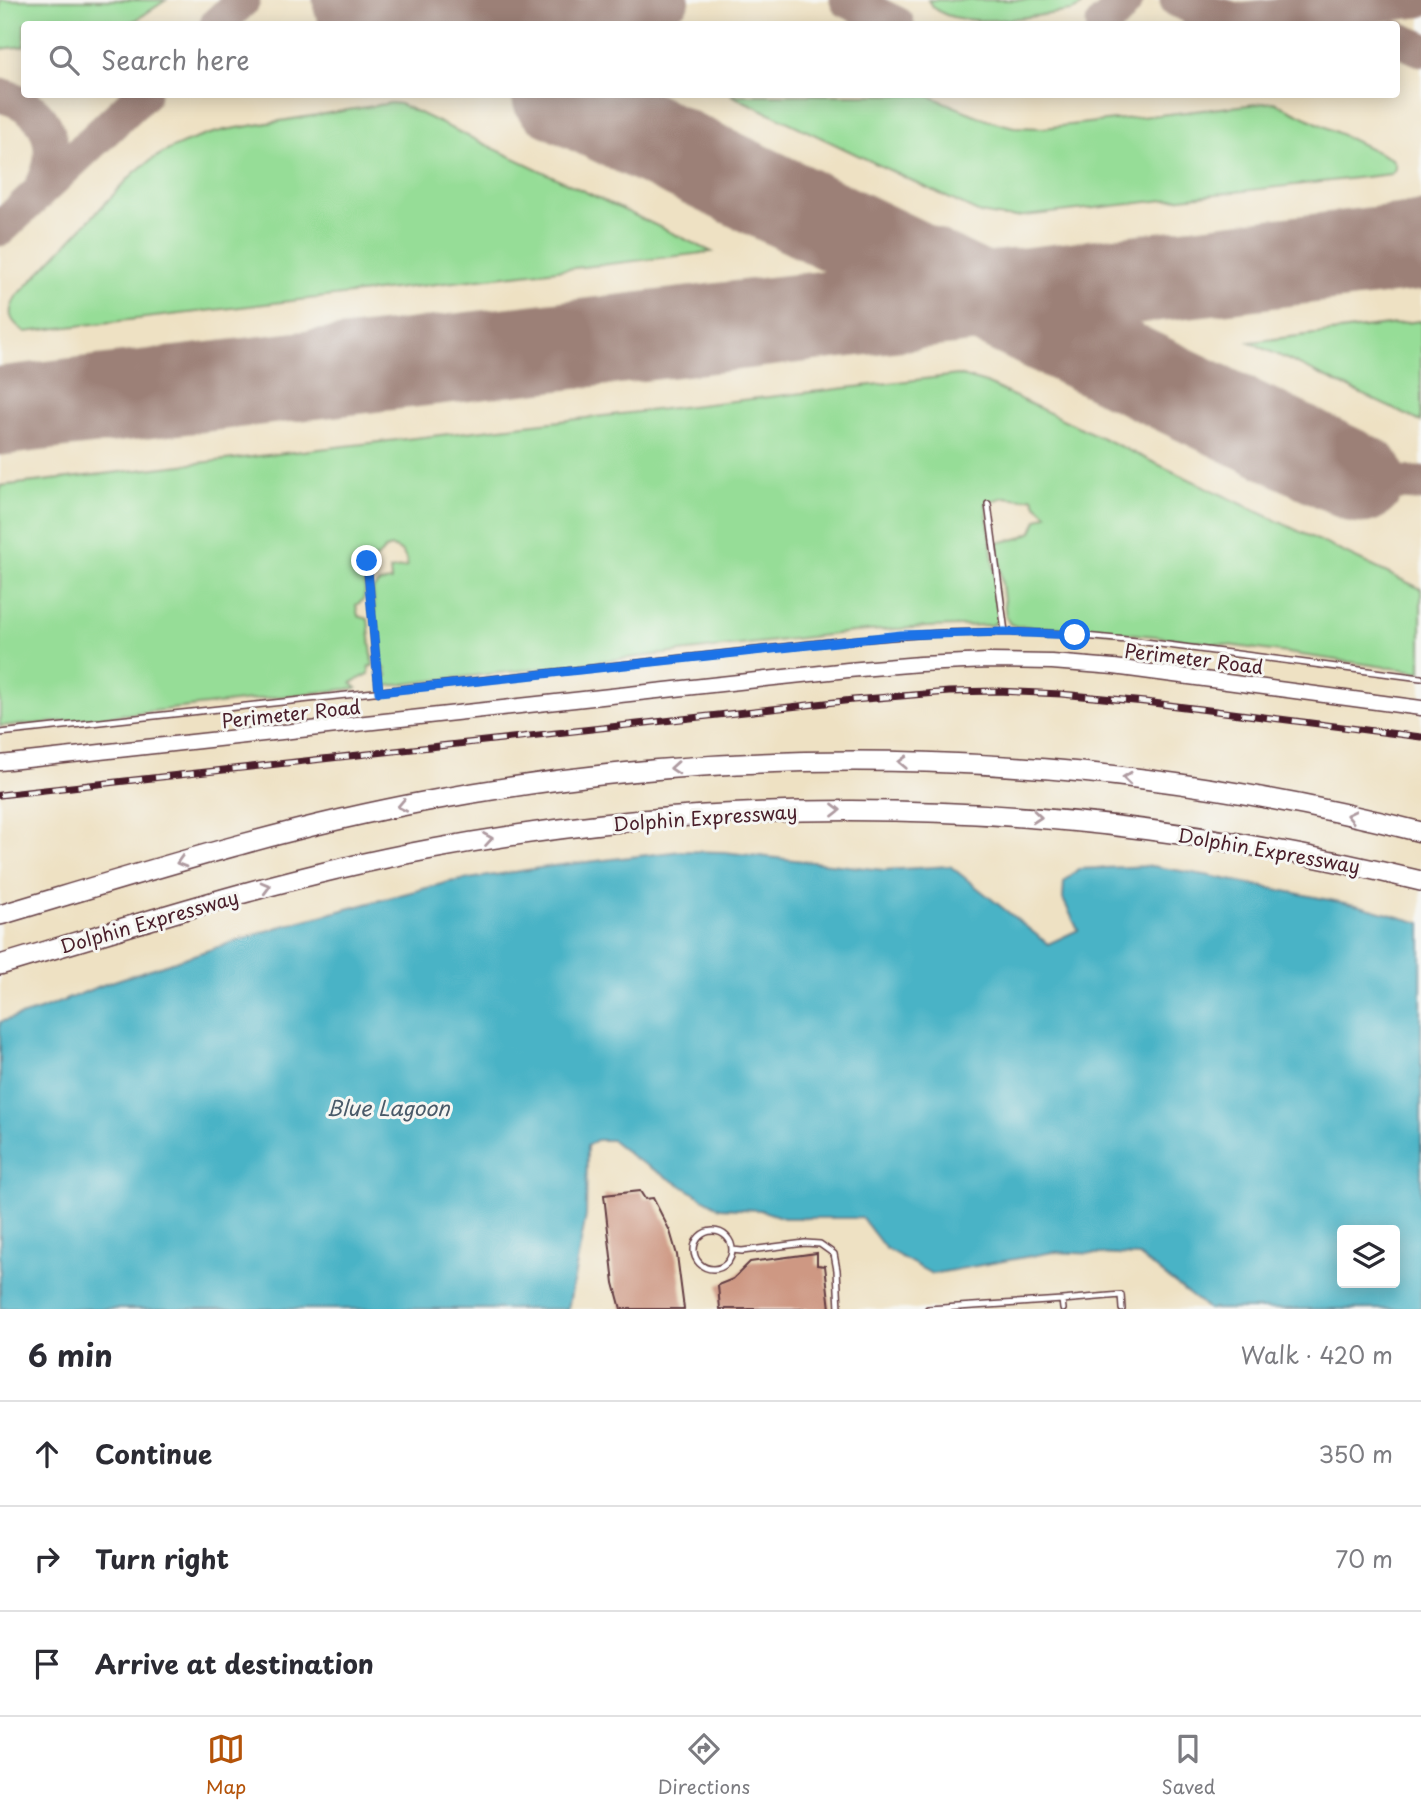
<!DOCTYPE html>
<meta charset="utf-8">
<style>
body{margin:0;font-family:"Playpen Sans",sans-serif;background:#f2f2f3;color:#2b2b33}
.controls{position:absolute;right:21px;bottom:21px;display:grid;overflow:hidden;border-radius:7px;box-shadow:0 4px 18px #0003}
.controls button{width:63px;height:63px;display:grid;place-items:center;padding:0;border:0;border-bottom:2px solid #e1e1e2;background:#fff;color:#2b2b33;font:35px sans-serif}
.stop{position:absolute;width:21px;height:21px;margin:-16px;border:5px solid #1a73e8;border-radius:50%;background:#fff}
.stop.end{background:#1a73e8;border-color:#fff;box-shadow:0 2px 7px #0008}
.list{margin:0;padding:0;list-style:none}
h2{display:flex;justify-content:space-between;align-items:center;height:91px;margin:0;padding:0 28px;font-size:30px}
h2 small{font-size:23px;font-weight:400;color:#7c7c81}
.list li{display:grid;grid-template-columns:46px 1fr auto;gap:21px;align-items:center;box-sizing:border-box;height:105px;padding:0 28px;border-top:2px solid #e1e1e2}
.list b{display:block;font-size:26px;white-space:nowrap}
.list em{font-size:23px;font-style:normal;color:#7c7c81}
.icon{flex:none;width:38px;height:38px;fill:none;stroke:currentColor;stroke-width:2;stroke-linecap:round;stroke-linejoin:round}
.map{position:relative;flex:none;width:1421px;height:1309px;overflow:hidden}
.search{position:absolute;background:#fff;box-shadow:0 4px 18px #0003;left:21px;right:21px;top:21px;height:77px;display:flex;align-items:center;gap:18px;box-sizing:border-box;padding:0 24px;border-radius:7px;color:#7c7c81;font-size:26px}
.sheet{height:406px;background:#fff}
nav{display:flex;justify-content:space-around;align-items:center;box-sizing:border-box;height:98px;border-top:2px solid #e1e1e2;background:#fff;font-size:19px;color:#7c7c81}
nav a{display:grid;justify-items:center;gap:4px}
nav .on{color:#b45309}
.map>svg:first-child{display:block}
.green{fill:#96dd97;stroke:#707e61;stroke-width:2}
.water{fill:#48b3c6;stroke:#496978;stroke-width:2;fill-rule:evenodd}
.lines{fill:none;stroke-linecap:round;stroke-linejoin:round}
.taxiway{stroke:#9c8077;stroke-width:35}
.runway{stroke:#9c8077;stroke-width:89}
.building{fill:#ce9883}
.lane-casing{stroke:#633c42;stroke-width:8}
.secondary-casing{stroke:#633c42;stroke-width:17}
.highway-casing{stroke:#633c42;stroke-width:22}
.lane{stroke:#fff;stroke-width:5}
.secondary{stroke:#fff;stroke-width:14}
.highway{stroke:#fff;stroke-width:19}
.rail-casing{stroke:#4a1f2b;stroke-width:7}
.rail{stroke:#f6f6f2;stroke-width:4.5;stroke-dasharray:13;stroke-linecap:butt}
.oneway{stroke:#ae9aa0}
.route{stroke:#1a73e8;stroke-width:9}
.labels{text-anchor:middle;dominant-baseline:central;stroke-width:6;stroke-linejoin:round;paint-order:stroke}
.street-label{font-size:19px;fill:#4a1f2b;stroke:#f6f6f2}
.water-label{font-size:21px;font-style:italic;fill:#495a69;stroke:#f6f6f2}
</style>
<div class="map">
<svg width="1421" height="1309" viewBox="0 0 1421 1309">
<rect width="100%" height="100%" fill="#f6f6f2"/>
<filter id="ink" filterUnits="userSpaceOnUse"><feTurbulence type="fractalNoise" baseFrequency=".0143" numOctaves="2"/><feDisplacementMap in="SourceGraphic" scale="14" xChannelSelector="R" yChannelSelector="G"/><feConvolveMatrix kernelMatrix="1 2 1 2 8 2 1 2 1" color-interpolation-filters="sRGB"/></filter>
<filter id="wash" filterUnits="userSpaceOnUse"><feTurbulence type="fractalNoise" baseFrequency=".00686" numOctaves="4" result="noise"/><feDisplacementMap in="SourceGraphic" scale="28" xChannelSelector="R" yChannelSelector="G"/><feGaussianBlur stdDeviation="1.57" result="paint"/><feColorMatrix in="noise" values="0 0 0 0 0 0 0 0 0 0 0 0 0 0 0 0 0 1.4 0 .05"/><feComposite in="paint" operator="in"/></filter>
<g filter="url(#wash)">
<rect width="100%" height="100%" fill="#eee1c3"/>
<!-- green -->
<path class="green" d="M 0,0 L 166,0 L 136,20 L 125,24 L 24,24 L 24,46 L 0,49 Z
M 928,0 L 1083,0 L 1080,7 L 1072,11 C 1039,15 945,35 928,0 Z
M 731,95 L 927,95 L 987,120 L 1014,127 L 1043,128 L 1274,102 L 1392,159 L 1395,164 L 1395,169 L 1391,174 L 1016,217 L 1003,217 L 980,213 Z
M 391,103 L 400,104 L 712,252 L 25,332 C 10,321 6,314 16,297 L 134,173 C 160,150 192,138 225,130 Z
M 1421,321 L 1421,422 L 1250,342 Z
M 958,375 L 986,383 L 1421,589 L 1421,672 C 1287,654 1151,630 1016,626 L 1010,624 L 1006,617 L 997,543 L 1020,538 L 1032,532 L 1037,520 L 1047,514 L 1036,504 L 1033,497 L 1022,499 L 1004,497 L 986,503 L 1000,616 L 998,622 L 991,625 L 927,627 L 853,632 L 387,686 L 382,679 L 387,676 L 385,668 L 379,668 L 373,589 L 379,583 L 391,581 L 390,570 L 407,567 C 407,557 402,549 391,547 L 385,549 L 376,559 L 363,560 L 365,593 L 363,600 L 356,605 L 358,616 L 368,619 L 373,666 L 369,666 L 369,674 L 351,683 L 357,688 L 49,723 L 0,726 L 0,486 Z"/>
<!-- water -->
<path class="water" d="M 681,851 L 724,852 L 884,870 L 950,866 L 1048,944 L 1078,930 L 1063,899 L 1064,882 L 1078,869 L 1152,866 L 1205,875 L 1360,906 L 1421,923 L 1421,1309 L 1208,1309 L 1139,1256 L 1053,1252 L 932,1274 L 885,1248 L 862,1218 L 784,1218 L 760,1210 L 720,1208 L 634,1158 L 612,1140 L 597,1140 L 587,1146 L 586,1216 L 568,1309 L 0,1309 L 0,1022 L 40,1010 L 108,983 L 279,927 L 449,882 L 553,866 ZM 1342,1230 L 1395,1230 L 1395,1283 L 1342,1283 Z"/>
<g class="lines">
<!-- taxiway -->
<path class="taxiway" d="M 412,0 L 495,17 L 577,17
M 847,0 L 897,24
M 1177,0 L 1204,12 L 1230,18
M 555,21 L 672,0
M 217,24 L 243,0
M 1103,24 L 1118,11 L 1126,0
M 1200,24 L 1419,0
M 1396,38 L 1421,49
M 0,95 C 50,107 64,150 39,192
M 0,229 L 143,94
M 1402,248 L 1421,244
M 1341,469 L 1396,483 L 1421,484"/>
<!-- runway -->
<path class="runway" d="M 357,0 L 409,24
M 556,94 L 1361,479
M 0,411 L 1421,246"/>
</g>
<g id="blocks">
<!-- building -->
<path class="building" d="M 640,1191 L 645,1199 L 653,1198 L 670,1231 L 677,1255 L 684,1309 L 621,1309 L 614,1283 L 604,1195 Z
M 817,1253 L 817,1265 L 825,1266 L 830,1309 L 720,1309 L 718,1285 L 733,1279 L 750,1262 Z"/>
</g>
</g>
<g filter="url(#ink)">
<use href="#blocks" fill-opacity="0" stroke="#633c42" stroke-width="2"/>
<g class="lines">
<!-- lane casing -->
<g class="lane-casing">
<path id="lane" d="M 988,504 L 1005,632
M 367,561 L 379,692
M 0,733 L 839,641 L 942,633 L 1005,632 L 1063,634 L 1137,641 L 1421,678
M694 1250a19 19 0 1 1 38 0a19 19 0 1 1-38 0Z
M 732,1250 L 742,1251 L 805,1243 L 820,1244 L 834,1254 L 837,1270 L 839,1309
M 1062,1300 L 1121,1295 L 1122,1309
M 928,1309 L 1062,1300 L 1063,1309"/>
</g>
<!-- secondary casing -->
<g class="secondary-casing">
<path id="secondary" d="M 0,763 L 848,670 L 920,664 L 988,661 L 1052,662 L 1114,667 L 1421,708"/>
</g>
<!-- highway casing -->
<g class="highway-casing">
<path id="highway" d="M 0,915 C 141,873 282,828 428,801 C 755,739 1098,749 1421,832
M 0,965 C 141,923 282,877 427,850 C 762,787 1091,800 1421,881"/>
</g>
<!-- lane -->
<use href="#lane" class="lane"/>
<!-- secondary -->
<use href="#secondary" class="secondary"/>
<!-- highway -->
<use href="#highway" class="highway"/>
<!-- rail casing -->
<g class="rail-casing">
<path id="rail" d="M 0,795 L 853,700 L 949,692 L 997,691 L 1061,694 L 1145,702 L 1421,737"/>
</g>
<!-- rail -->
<use href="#rail" class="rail"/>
</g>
<!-- one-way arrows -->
<defs><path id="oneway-chevron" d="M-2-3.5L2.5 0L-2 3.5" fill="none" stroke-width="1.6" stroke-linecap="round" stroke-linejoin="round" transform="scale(1.75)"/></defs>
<g class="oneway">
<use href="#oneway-chevron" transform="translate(903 762) rotate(-178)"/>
<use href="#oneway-chevron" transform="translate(675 768) rotate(176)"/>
<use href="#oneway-chevron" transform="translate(1127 778) rotate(-174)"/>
<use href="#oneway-chevron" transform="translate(402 806) rotate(168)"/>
<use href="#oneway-chevron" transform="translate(836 810)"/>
<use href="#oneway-chevron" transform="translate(1351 816) rotate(-168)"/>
<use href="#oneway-chevron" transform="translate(1037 817) rotate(5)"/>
<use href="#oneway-chevron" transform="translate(488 839) rotate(-9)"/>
<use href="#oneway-chevron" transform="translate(181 862) rotate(164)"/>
<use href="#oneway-chevron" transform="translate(266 887) rotate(-15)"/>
</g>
</g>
<g class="lines" filter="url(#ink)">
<!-- route -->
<path class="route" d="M 367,561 L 379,692 L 901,635 L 1005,632 L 1075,635"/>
</g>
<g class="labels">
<!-- street labels -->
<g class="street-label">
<text transform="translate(1194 658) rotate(7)">Perimeter Road</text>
<text transform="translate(291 713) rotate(-6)">Perimeter Road</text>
<text transform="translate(705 817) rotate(-4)">Dolphin Expressway</text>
<text transform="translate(1269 850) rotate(10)">Dolphin Expressway</text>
<text transform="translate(149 921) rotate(-16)">Dolphin Expressway</text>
</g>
<!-- water labels -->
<g class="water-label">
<text x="388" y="1107">Blue Lagoon</text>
</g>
</g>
</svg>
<div class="controls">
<button><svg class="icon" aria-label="layers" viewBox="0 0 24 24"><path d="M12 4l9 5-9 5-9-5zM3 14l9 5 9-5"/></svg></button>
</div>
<div class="stop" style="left:1075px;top:635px"></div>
<div class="stop end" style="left:367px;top:561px"></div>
<div class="search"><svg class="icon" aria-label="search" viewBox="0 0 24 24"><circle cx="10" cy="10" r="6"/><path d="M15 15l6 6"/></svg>Search here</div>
</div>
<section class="sheet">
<h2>6 min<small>Walk · 420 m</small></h2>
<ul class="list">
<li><svg class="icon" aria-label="ahead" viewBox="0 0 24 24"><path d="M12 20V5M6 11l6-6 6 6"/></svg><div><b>Continue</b></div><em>350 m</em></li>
<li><svg class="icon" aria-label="right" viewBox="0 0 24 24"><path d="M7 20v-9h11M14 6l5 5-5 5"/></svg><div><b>Turn right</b></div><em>70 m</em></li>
<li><svg class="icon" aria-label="arrive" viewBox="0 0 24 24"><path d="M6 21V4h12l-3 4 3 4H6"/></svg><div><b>Arrive at destination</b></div></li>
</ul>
</section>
<nav>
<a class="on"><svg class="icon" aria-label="map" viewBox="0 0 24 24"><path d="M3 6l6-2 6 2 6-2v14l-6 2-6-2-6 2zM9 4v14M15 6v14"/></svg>Map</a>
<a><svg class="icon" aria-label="directions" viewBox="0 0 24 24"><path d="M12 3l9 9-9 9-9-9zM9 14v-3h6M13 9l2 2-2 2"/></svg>Directions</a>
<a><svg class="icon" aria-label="saved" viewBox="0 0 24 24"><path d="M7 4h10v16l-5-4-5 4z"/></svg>Saved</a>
</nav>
